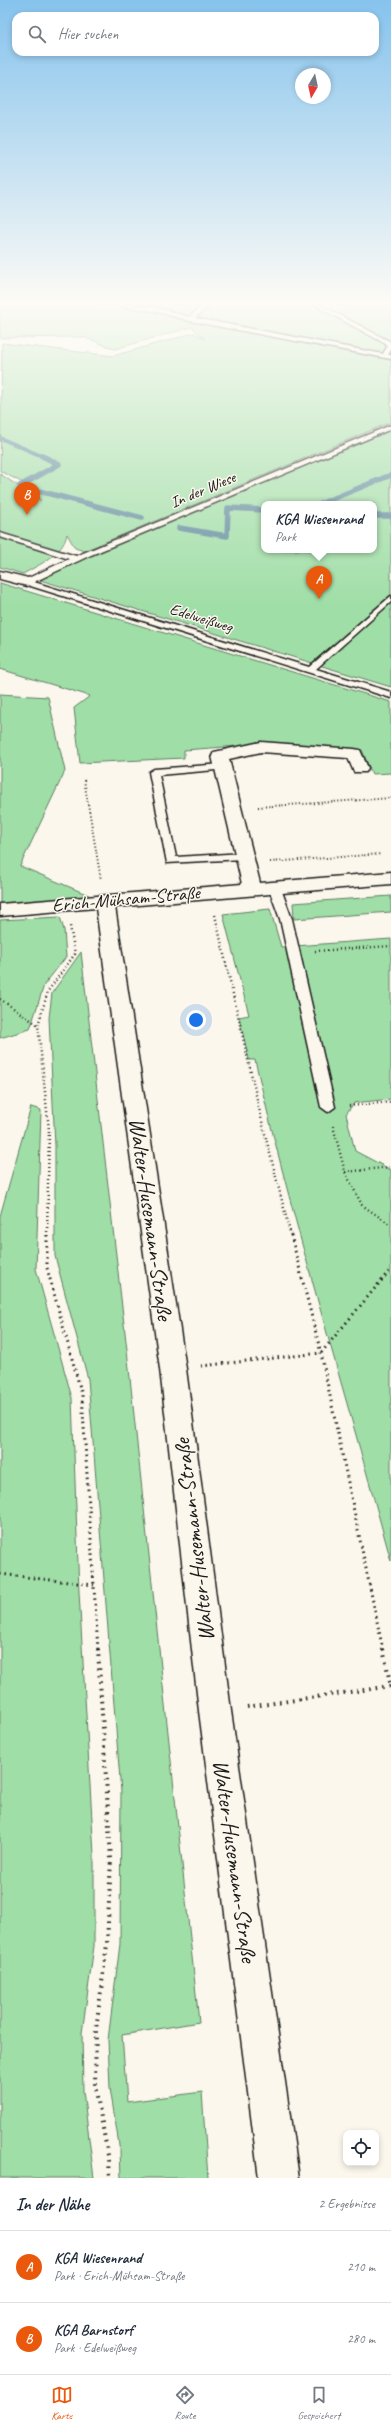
<!DOCTYPE html>
<html lang="de">
<meta charset="utf-8">
<style>
body{margin:0;font-family:Caveat,sans-serif;background:#f6f6f7;color:#1f2937}
.controls{position:absolute;right:12px;bottom:12px;display:grid;overflow:hidden;border-radius:8px;box-shadow:0 2px 6px #0003}
.controls button{width:36px;height:36px;display:grid;place-items:center;padding:0;border:0;border-bottom:1px solid #e0e1e3;background:#fff;color:#1f2937;font:20px sans-serif}
.compass{position:absolute;left:295px;top:68px;width:36px;height:36px;border-radius:50%;background:#fff;box-shadow:0 2px 6px #0003;rotate:189deg}
.you{position:absolute;left:196px;top:1020px;width:14px;height:14px;margin:-10px;border:3px solid #fff;border-radius:50%;background:#1a73e8;box-shadow:0 0 0 6px #1a73e833}
.badge{display:grid;place-items:center;width:26px;height:26px;border-radius:50%;background:#ea580c;color:#fff;font-size:13px;font-weight:700}
.pin{position:absolute;translate:-50% -33px;filter:drop-shadow(0 1px 2px #0008)}
.pin::after{content:'';position:absolute;top:21px;width:14px;height:12px;background:inherit;clip-path:polygon(0 0,100% 0,50% 100%)}
.popup{position:absolute;left:261px;top:501px;width:116px;height:52px;box-sizing:border-box;display:grid;place-content:center;border-radius:8px;background:#fff;filter:drop-shadow(0 1px 3px #0005);font-size:13px;white-space:nowrap;color:#747a83}
.popup b{font-size:15px;color:#1f2937}
.popup::after{content:'';position:absolute;left:50%;top:100%;margin-left:-8px;border:8px solid transparent;border-top-color:#fff}
.list{margin:0;padding:0;list-style:none}
h2{display:flex;justify-content:space-between;align-items:center;height:52px;margin:0;padding:0 16px;font-size:17px}
h2 small{font-size:13px;font-weight:400;color:#747a83}
.list li{display:grid;grid-template-columns:26px 1fr auto;gap:12px;align-items:center;box-sizing:border-box;height:72px;padding:0 16px;border-top:1px solid #e0e1e3}
.list b{display:block;font-size:15px;white-space:nowrap}
.list p{margin:0;font-size:13px;white-space:nowrap;color:#747a83}
.list em{font-size:13px;font-style:normal;color:#747a83}
.icon{flex:none;width:22px;height:22px;fill:none;stroke:currentColor;stroke-width:2;stroke-linecap:round;stroke-linejoin:round}
.map{position:relative;flex:none;width:391px;height:2178px;overflow:hidden}
.search{position:absolute;background:#fff;box-shadow:0 2px 6px #0003;left:12px;right:12px;top:12px;height:44px;display:flex;align-items:center;gap:10px;box-sizing:border-box;padding:0 14px;border-radius:12px;color:#747a83;font-size:15px}
.sheet{height:196px;background:#fff}
nav{display:flex;justify-content:space-around;align-items:center;box-sizing:border-box;height:56px;border-top:1px solid #e0e1e3;background:#fff;font-size:11px;color:#747a83}
nav a{display:grid;justify-items:center;gap:2px}
nav .on{color:#ea580c}
.map>svg:first-child{display:block}
.green{fill:#a0dea7;stroke:#5e7d62;fill-rule:evenodd}
.lines{fill:none;stroke-linecap:round;stroke-linejoin:round}
.stream-far1{stroke:#638d9e;stroke-width:4}
.stream{stroke:#638d9e;stroke-width:5.5}
.lane-casing{stroke:#1c1c1c;stroke-width:3}
.street-casing{stroke:#1c1c1c;stroke-width:3}
.path-far3{stroke:#1c1c1c;stroke-width:2;stroke-dasharray:1 2.5;stroke-linecap:butt}
.path-far2{stroke:#1c1c1c;stroke-width:2.5;stroke-dasharray:1 3;stroke-linecap:butt}
.path-far1{stroke:#1c1c1c;stroke-width:3;stroke-dasharray:1.5 4;stroke-linecap:butt}
.path{stroke:#1c1c1c;stroke-width:4;stroke-dasharray:1.5 5;stroke-linecap:butt}
.lane{fill:#fbf7ec;fill-rule:evenodd}
.street{fill:#fbf7ec;fill-rule:evenodd}
.labels{text-anchor:middle;dominant-baseline:central;stroke-width:3;stroke-linejoin:round;paint-order:stroke}
.far-street-label{font-size:16px;fill:#1c1c1c;stroke:#fbf7ec}
.street-label{font-size:19px;fill:#1c1c1c;stroke:#fbf7ec}
.near-street-label{font-size:23px;fill:#1c1c1c;stroke:#fbf7ec}
</style>
<div class="map">
<svg width="391" height="2178" viewBox="0 0 391 2178">
<rect width="100%" height="100%" fill="#fbf7ec"/>
<filter id="ink" filterUnits="userSpaceOnUse"><feTurbulence type="fractalNoise" baseFrequency=".025" numOctaves="2"/><feDisplacementMap in="SourceGraphic" scale="8" xChannelSelector="R" yChannelSelector="G"/><feConvolveMatrix kernelMatrix="1 2 1 2 8 2 1 2 1" color-interpolation-filters="sRGB"/></filter>
<g filter="url(#ink)">
<!-- green -->
<path class="green" d="M 0,301 L 391,301 L 391,422 L 84,551 L 75,548 L 67,534 C 63,555 40,564 23,574 L 0,567 L 0,474 L 41,501 L 29,486 L 0,471 L 2,343 L 113,356 L 194,333 L 205,339 L 192,327 L 115,349 L 83,337 L 0,338 Z
M 391,430 L 391,687 L 40,580 L 88,554 L 159,527 ZM 264,504 L 374,504 L 374,550 L 264,550 Z
M 0,583 L 391,702 L 391,773 L 372,774 L 362,750 L 265,744 L 184,750 L 184,758 L 80,763 L 74,708 L 90,696 L 0,669 Z
M 0,694 L 48,697 L 65,771 L 20,866 L 105,902 L 0,910 Z
M 391,896 L 391,912 L 294,919 L 293,903 Z
M 270,909 L 281,947 L 391,939 L 391,1099 L 354,1103 L 346,1114 L 355,1151 L 391,1170 L 391,1561 C 346,1394 294,1229 255,1060 L 249,1060 L 239,1017 L 249,1015 L 223,914 Z
M 60,917 L 64,930 L 66,957 L 44,985 L 30,1029 L 0,1038 L 0,920 Z
M 81,952 L 127,1350 L 199,2022 L 122,2035 L 127,2102 L 202,2092 L 208,2178 L 121,2178 L 120,2151 L 110,2088 L 108,2040 L 120,1944 L 121,1792 L 88,1379 L 55,1256 L 55,1146 L 49,1018 L 52,993 Z
M 31,1107 L 41,1110 L 36,1269 L 72,1398 L 79,1592 L 94,1855 L 94,1946 L 82,2033 L 83,2091 L 94,2178 L 0,2178 L 0,1216 Z"/>
<g class="lines">
<!-- stream-far1 -->
<path class="stream-far1" d="M 0,438 L 44,457"/>
<!-- stream -->
<path class="stream" d="M 42,456 L 59,464 L 20,486 L 142,518
M 322,503 L 391,475
M 374,516 L 391,516
M 179,528 L 227,536 L 228,508 L 264,510"/>
<!-- lane casing -->
<g class="lane-casing">
<path id="lane" d="M 82,301 L 154,307 L 189,317 L 200,308 L 189,301 L 195,301 L 207,308 L 195,318 L 383,354 L 387,347 L 386,344 L 307,301 L 313,301 L 391,342 L 391,350 L 388,355 L 391,355 L 391,359 L 190,321 L 154,311 Z
M 391,425 L 391,429 L 91,555 L 34,582 L 309,667 L 391,596 L 391,602 L 316,669 L 391,692 L 391,698 L 24,584 L 24,580 L 69,559 L 0,537 L 0,533 L 76,556 Z
M 223,764 L 227,765 L 227,769 L 159,775 L 176,857 L 244,853 L 249,856 L 244,859 L 167,863 L 149,772 L 154,769 Z
M 274,883 L 280,886 L 292,919 L 335,1107 L 328,1112 L 321,1107 L 280,919 L 268,886 Z"/>
</g>
<!-- street casing -->
<g class="street-casing">
<path id="street" d="M 0,571 L 32,579 L 34,582 L 27,586 L 0,579 Z
M 261,742 L 354,749 L 360,750 L 368,768 L 366,772 L 354,772 L 348,758 L 261,752 L 229,759 L 260,883 L 391,872 L 391,884 L 115,907 L 186,1369 L 231,1711 L 299,2178 L 259,2178 L 199,1711 L 160,1369 L 96,908 L 0,916 L 0,904 L 242,884 L 212,756 L 214,752 Z"/>
</g>
<!-- path-far3 -->
<path class="path-far3" d="M 84,780 L 101,880
M 258,807 L 391,798
M 270,862 L 381,854"/>
<!-- path-far2 -->
<path class="path-far2" d="M 215,915 L 264,1130 L 291,1236
M 315,951 L 391,946
M 0,999 L 38,1025
M 349,1106 L 391,1102
M 333,1126 L 345,1172 L 362,1205 L 391,1225
M 345,1172 L 391,1167
M 47,1236 L 49,1130 L 38,1025 L 48,991 L 75,954 L 70,926"/>
<!-- path-far1 -->
<path class="path-far1" d="M 47,1235 L 47,1268 L 82,1395 L 98,1650
M 291,1235 L 321,1353 L 383,1650
M 201,1366 L 321,1353 L 391,1269
M 0,1574 L 94,1585"/>
<!-- path -->
<path class="path" d="M 98,1649 L 111,1859 L 107,1944 L 96,2029 L 95,2085 L 109,2161 L 110,2178
M 383,1649 L 391,1687
M 247,1707 L 391,1686"/>
<!-- lane -->
<use href="#lane" class="lane"/>
<!-- street -->
<use href="#street" class="street"/>
</g>
</g>
<!-- sky -->
<linearGradient id="sky" x2="0" y2="1"><stop stop-color="#86c3ed"/><stop offset="0.5" stop-color="#fdfbf6"/><stop offset="1" stop-color="#fdfbf6" stop-opacity="0"/></linearGradient>
<rect width="391" height="605" fill="url(#sky)"/>
<g class="labels">
<!-- far-street labels -->
<g class="far-street-label">
<text transform="translate(203 490) rotate(-23)">In der Wiese</text>
<text transform="translate(201 618) rotate(17)">Edelweißweg</text>
</g>
<!-- street labels -->
<g class="street-label">
<text transform="translate(126 899) rotate(-5)">Erich-Mühsam-Straße</text>
</g>
<!-- near-street labels -->
<g class="near-street-label">
<text transform="translate(151 1219) rotate(82)">Walter-Husemann-Straße</text>
<text transform="translate(194 1540) rotate(-97)">Walter-Husemann-Straße</text>
<text transform="translate(235 1861) rotate(82)">Walter-Husemann-Straße</text>
</g>
</g>
</svg>
<div class="controls">
<button><svg class="icon" aria-label="locate" viewBox="0 0 24 24"><circle cx="12" cy="12" r="6"/><path d="M12 2v4M12 18v4M2 12h4M18 12h4"/></svg></button>
</div>
<svg class="compass" viewBox="-18 -18 36 36"><path d="M0-13l5 13h-10z" fill="#e53935"/><path d="M0 13l5-13h-10z" fill="#747a83"/></svg>
<div class="you"></div>
<div class="pin badge" style="left:319px;top:599px">A</div>
<div class="popup"><b>KGA Wiesenrand</b>Park</div>
<div class="pin badge" style="left:27px;top:515px">B</div>
<div class="search"><svg class="icon" aria-label="search" viewBox="0 0 24 24"><circle cx="10" cy="10" r="6"/><path d="M15 15l6 6"/></svg>Hier suchen</div>
</div>
<section class="sheet">
<h2>In der Nähe<small>2 Ergebnisse</small></h2>
<ul class="list">
<li><span class="badge">A</span><div><b>KGA Wiesenrand</b><p>Park · Erich-Mühsam-Straße</p></div><em>210 m</em></li>
<li><span class="badge">B</span><div><b>KGA Barnstorf</b><p>Park · Edelweißweg</p></div><em>280 m</em></li>
</ul>
</section>
<nav>
<a class="on"><svg class="icon" aria-label="map" viewBox="0 0 24 24"><path d="M3 6l6-2 6 2 6-2v14l-6 2-6-2-6 2zM9 4v14M15 6v14"/></svg>Karte</a>
<a><svg class="icon" aria-label="directions" viewBox="0 0 24 24"><path d="M12 3l9 9-9 9-9-9zM9 14v-3h6M13 9l2 2-2 2"/></svg>Route</a>
<a><svg class="icon" aria-label="saved" viewBox="0 0 24 24"><path d="M7 4h10v16l-5-4-5 4z"/></svg>Gespeichert</a>
</nav>
